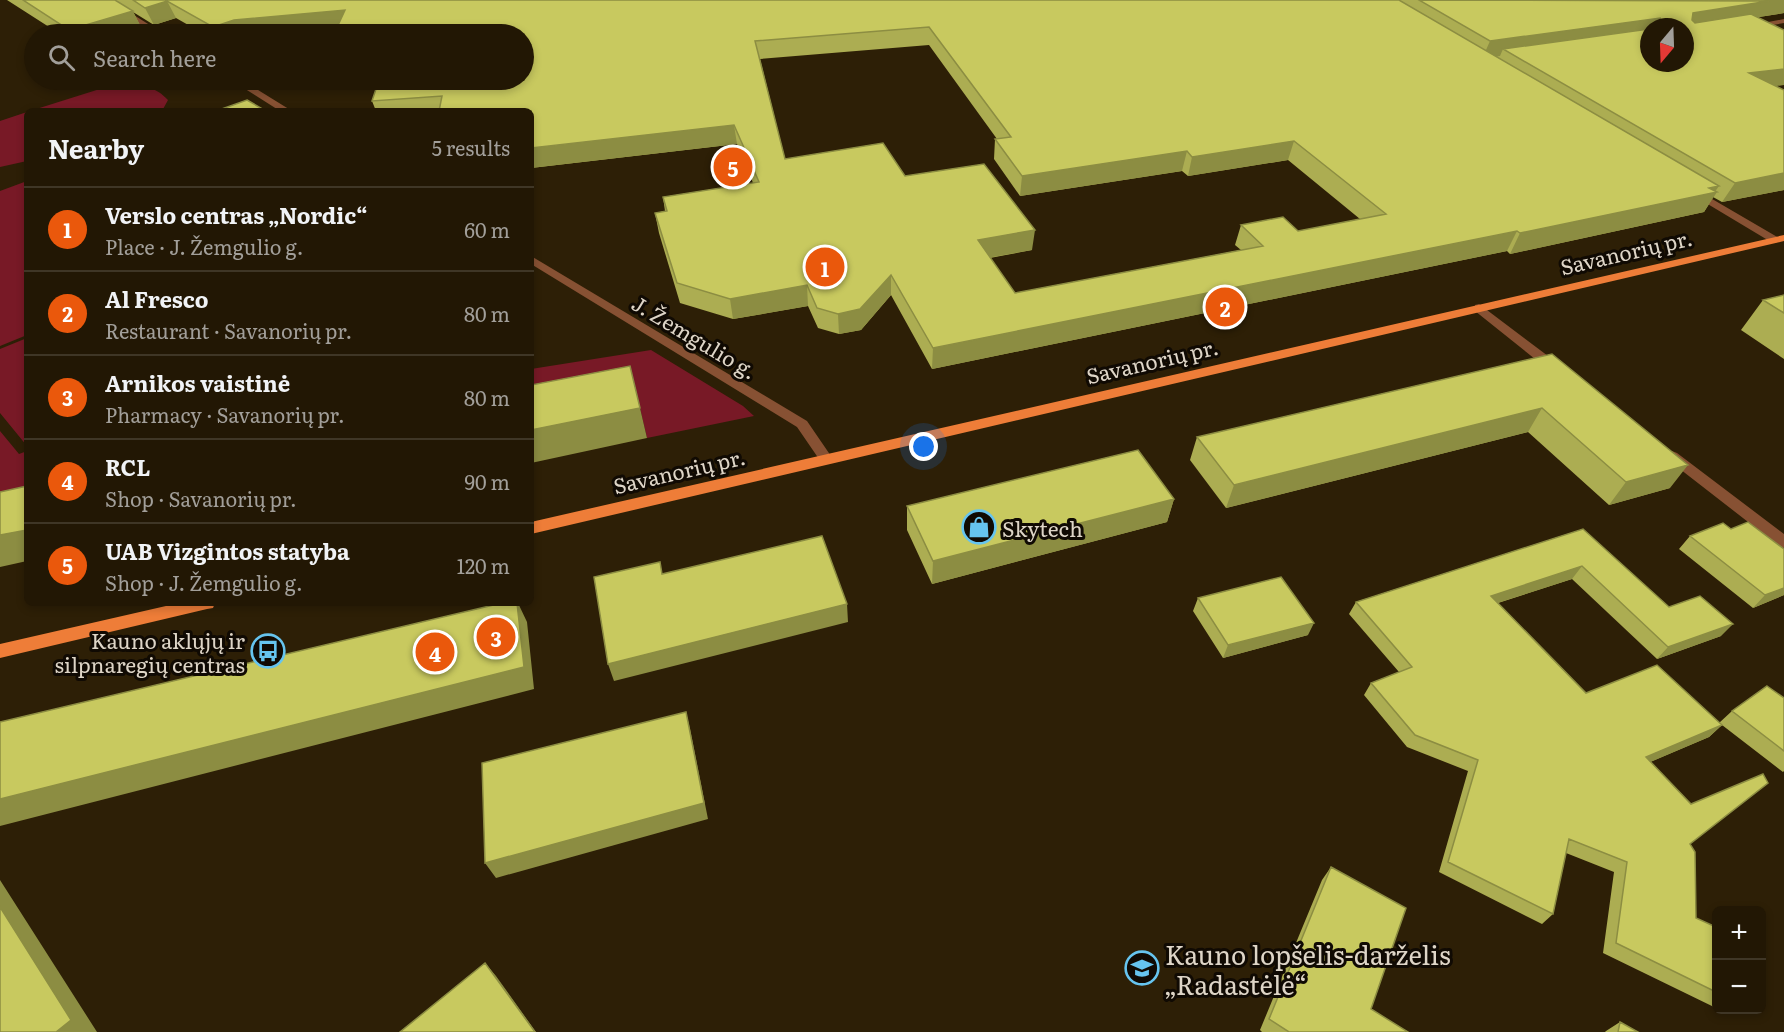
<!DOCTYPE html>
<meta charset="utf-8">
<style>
body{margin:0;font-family:Literata,serif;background:#2e2413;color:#f1f3f6}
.controls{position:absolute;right:18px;bottom:18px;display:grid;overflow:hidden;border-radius:9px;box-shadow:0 3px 9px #0003}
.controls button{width:54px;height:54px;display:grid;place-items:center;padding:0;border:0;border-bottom:2px solid #3f3626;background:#221704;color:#f1f3f6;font:30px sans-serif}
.compass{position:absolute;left:1640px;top:18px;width:54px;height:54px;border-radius:50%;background:#221704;box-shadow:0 3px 9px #0003;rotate:199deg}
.you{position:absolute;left:924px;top:447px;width:21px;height:21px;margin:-15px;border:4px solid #fff;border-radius:50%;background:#1a73e8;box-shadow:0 0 0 9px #1a73e833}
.badge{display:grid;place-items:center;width:39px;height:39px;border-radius:50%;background:#ea580c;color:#fff;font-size:20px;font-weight:700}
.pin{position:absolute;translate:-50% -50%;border:3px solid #fff;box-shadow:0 2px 6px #0006}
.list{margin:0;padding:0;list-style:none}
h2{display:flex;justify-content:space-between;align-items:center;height:78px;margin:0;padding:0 24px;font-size:26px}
h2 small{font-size:20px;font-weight:400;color:#a29f9a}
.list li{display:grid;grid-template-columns:39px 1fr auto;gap:18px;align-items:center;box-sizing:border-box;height:84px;padding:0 24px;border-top:2px solid #3f3626}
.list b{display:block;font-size:22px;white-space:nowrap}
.list p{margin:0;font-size:20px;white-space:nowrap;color:#a29f9a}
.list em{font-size:20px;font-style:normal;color:#a29f9a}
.icon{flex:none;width:33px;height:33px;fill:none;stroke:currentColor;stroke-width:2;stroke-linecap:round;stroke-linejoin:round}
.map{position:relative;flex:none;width:1784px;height:1032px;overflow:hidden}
.search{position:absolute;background:#221704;box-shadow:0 3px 9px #0003;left:24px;top:24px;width:510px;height:66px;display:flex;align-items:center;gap:15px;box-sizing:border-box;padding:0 21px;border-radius:33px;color:#a29f9a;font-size:22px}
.panel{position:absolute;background:#221704;box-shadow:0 3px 9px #0003;left:24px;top:108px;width:510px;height:498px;border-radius:9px}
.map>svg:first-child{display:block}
.green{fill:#781926}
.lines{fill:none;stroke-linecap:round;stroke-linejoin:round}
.minor{fill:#875133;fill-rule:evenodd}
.primary{fill:#ee7d38;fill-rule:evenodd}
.wall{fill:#acad52;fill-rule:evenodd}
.shaded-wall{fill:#8c8d42}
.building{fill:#c8c95f;stroke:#8c8d42;stroke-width:1.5;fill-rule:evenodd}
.labels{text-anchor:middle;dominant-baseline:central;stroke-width:6;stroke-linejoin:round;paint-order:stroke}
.street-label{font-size:21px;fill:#ded5c7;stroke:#100a03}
.poi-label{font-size:21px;fill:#ded5c7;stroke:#100a03;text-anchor:start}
.near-poi-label{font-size:26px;fill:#ded5c7;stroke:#100a03;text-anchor:start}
</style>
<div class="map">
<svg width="1784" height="1032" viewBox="0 0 1784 1032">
<rect width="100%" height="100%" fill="#2d1f06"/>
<!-- green -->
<path class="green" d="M 127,84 C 145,86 156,87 168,100 L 162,111 L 30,111 L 103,88 Z
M 27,112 L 27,161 L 0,167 L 0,121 Z
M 27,181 L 27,335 L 0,346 L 0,191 Z
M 27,338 L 27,446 L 0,413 L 0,349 Z
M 651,350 L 743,406 L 754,416 L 647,438 L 632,374 L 531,396 L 531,369 Z
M 0,431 L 19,454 L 27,451 L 27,491 L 0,496 Z"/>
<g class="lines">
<!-- minor -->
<path class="minor" d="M 100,0 L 110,0 L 164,34 L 155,34 Z
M 1784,19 L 1784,23 L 1751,29 L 1747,26 Z
M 231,80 L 242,80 L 292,111 L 280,111 Z
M 1695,189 L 1779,238 L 1781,240 L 1775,243 L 1771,242 L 1691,194 L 1690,192 Z
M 531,256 L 807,421 L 833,459 L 831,462 L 821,462 L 797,427 L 531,264 Z
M 1479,304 L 1560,365 L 1561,368 L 1560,371 L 1550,371 L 1475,311 L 1475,305 Z
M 1672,451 L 1677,453 L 1784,534 L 1784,548 L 1779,546 L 1667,459 L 1665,456 Z"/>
<!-- primary -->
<path class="primary" d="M 1784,235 L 1784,241 L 531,534 L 531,522 Z
M 179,603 L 215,603 L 213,608 L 207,609 L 0,658 L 0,644 Z"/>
</g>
<!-- wall -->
<path class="wall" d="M 7,0 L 1784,0 L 1784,13 L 1759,17 L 1759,18 L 1776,86 L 1784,190 L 1722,202 L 1713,197 L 1704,212 L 1510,254 L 1507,251 L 932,369 L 891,295 L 861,330 L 839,334 L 818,328 L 808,306 L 733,319 L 680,303 L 659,233 L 655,213 L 665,211 L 663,197 L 753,183 L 737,144 L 531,168 L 531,111 L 376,111 L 372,101 L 377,85 L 325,88 L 321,80 L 524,80 L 336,29 L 275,34 L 204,34 L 176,18 L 154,25 L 133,12 L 142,29 L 122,34 L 60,34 ZM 1649,27 L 1685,27 L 1649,63 ZM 929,45 L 997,139 L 995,139 L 994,159 L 1020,196 L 1182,171 L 1188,176 L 1288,160 L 1360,219 L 1298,231 L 1241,225 L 1235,245 L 1241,250 L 1015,293 L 990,258 L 1032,250 L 905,176 L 785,159 L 760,59 Z
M 1784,295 L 1784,359 L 1741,330 L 1763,300 Z
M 1552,354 L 1670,488 L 1609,505 L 1528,432 L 1226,508 L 1190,460 L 1197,437 Z
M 1174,499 L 1167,522 L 932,584 L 907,530 L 907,506 Z
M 1583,529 L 1669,607 L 1721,636 L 1657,659 L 1572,579 L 1498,603 L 1586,693 L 1719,723 L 1732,711 L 1784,698 L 1784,771 L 1783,772 L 1722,725 L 1709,737 L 1650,762 L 1690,844 L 1696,918 L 1716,927 L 1716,1008 L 1603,953 L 1614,872 L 1566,853 L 1553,914 L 1542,924 L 1439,872 L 1468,771 L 1407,747 L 1364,695 L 1371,683 L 1399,672 L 1349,614 L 1356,602 Z
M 1731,529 L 1784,595 L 1753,608 L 1679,549 L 1690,536 Z
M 1198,598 L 1308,635 L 1223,658 L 1193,611 Z
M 1331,867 L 1371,1009 L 1408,1032 L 1262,1032 L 1260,1030 L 1322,880 Z
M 1620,1022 L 1638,1032 L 1605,1032 L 1606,1031 Z"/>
<!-- shaded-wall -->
<path class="shaded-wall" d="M 1766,0 L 1784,0 L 1784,13 L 1759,17 L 1758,18 L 1685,30 L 1693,13 Z
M 167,1 L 176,18 L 154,25 L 145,8 Z
M 345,10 L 352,27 L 275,34 L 216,34 L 213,27 L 234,20 Z
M 133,11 L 142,29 L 122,34 L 72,34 L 69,30 Z
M 1660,18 L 1655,27 L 1649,27 L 1649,36 L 1503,49 L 1500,56 L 1482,59 L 1490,41 Z
M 1784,69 L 1784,85 L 1737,92 L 1749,73 Z
M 734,125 L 737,144 L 531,168 L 531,148 Z
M 1294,141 L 1288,160 L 1188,176 L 1192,157 Z
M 1187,151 L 1182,171 L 1020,196 L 1022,176 Z
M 1784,173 L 1784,190 L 1722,202 L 1735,183 Z
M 1719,186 L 1714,193 L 1717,192 L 1704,212 L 1510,254 L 1520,233 Z
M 1035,230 L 1032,250 L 976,260 L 978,240 Z
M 1517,231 L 1507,251 L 932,369 L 933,348 Z
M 891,275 L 891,295 L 861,330 L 839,334 L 838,314 Z
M 807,285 L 808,306 L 733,319 L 730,299 Z
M 640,408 L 647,438 L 531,463 L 531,430 Z
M 1542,408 L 1528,432 L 1226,508 L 1234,485 Z
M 1688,465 L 1670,488 L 1609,505 L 1626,482 Z
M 1174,499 L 1167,522 L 932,584 L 933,561 Z
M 27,530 L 27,561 L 0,567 L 0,535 Z
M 1582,566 L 1572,579 L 1482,608 L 1491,596 Z
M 1784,588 L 1784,595 L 1753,608 L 1765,595 Z
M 517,603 L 518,603 L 527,622 L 534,689 L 0,826 L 0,799 Z
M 847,604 L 848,622 L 614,681 L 608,664 Z
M 1314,623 L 1308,635 L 1223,658 L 1228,645 Z
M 1733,624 L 1721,636 L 1657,659 L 1668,647 Z
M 686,712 L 690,729 L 708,819 L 496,878 L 485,863 Z
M 1722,725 L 1709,737 L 1634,769 L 1646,757 Z
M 0,880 L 97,1032 L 56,1032 L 0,907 Z
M 485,963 L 496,976 L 536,1032 L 535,1032 Z"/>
<!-- building -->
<path class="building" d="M 23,0 L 115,0 L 133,11 L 69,30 Z
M 133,0 L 1399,0 L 1719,186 L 1709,188 L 1717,192 L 1520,233 L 1517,231 L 933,348 L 891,275 L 860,309 L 838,314 L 817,308 L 807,285 L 730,299 L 677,283 L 655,213 L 667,211 L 663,197 L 759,182 L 734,125 L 531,148 L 531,111 L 439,111 L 442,96 L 372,101 L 379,80 L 524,80 L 524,34 L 334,34 L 345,10 L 234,20 L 213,27 L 167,1 L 145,8 ZM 929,27 L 1011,137 L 995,139 L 1022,176 L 1187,151 L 1192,157 L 1294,141 L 1386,214 L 1298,231 L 1283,217 L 1241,225 L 1263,246 L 1015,293 L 978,240 L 1035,230 L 984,164 L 905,176 L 883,143 L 785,159 L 755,41 Z
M 1419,0 L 1769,1 L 1693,13 L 1692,20 L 1695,23 L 1751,14 L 1784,30 L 1784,69 L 1749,73 L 1784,90 L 1784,173 L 1735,183 L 1503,49 L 1649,29 L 1649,63 L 1685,63 L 1685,27 L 1659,27 L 1660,18 L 1490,41 Z
M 247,100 L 266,111 L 216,111 Z
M 1784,295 L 1784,313 L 1763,300 Z
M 1552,354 L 1688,465 L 1626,482 L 1542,408 L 1234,485 L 1197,437 Z
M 630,366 L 640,408 L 531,430 L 531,385 Z
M 1138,450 L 1174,499 L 933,561 L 907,506 Z
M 27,486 L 27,530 L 0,535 L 0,492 Z
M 1748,522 L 1784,549 L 1784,588 L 1765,595 L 1690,536 L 1723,523 L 1731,529 Z
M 1583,529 L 1669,607 L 1700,596 L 1733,624 L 1668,647 L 1582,566 L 1491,596 L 1586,693 L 1657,665 L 1722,725 L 1646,757 L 1691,804 L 1763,774 L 1768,783 L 1690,844 L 1695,852 L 1696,918 L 1716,927 L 1716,992 L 1616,943 L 1627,862 L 1569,839 L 1553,914 L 1448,862 L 1478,760 L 1415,735 L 1371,683 L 1412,667 L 1356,602 Z
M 822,536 L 847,604 L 608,664 L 594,577 L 660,562 L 662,574 Z
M 1281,577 L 1314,623 L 1228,645 L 1198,598 Z
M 502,603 L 517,603 L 524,667 L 0,799 L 0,722 Z
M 1767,686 L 1784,698 L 1784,751 L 1732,711 Z
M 686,712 L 704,803 L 485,863 L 482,763 Z
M 1331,867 L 1406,908 L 1371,1009 L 1408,1032 L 1289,1032 L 1269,1019 Z
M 0,907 L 71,1020 L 56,1032 L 0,1032 Z
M 485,963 L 535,1032 L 400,1032 Z
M 1620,1022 L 1638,1032 L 1618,1032 Z"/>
<!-- icons -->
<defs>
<g id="shop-ring" transform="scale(1.725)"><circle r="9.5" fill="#100a03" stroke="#66c4ef" stroke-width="1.5"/><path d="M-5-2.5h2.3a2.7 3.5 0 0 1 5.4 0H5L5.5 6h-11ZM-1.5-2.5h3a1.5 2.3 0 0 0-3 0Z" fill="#66c4ef"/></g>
<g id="bus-ring" transform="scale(1.725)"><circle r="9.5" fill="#100a03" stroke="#66c4ef" stroke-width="1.5"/><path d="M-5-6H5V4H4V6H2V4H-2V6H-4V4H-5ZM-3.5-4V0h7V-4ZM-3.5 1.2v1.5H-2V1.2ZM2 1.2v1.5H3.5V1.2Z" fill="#66c4ef"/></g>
<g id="school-ring" transform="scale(1.725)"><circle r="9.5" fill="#100a03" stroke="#66c4ef" stroke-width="1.5"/><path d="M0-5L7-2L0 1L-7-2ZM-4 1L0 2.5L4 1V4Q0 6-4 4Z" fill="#66c4ef"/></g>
</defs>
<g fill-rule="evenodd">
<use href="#shop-ring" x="979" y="527"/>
<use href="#bus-ring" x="268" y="651"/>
<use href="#school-ring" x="1142" y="968"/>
</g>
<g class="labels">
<!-- street labels -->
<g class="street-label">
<text transform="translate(1626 251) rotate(-13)">Savanorių pr.</text>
<text transform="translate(695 336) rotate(31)">J. Žemgulio g.</text>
<text transform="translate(1152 360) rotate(-13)">Savanorių pr.</text>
<text transform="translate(679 470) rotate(-13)">Savanorių pr.</text>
</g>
<!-- poi labels -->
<g class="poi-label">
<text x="1002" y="527">Skytech</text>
<text x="245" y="639" text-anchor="end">Kauno aklųjų ir<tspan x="245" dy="24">silpnaregių centras</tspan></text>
</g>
<!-- near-poi labels -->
<g class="near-poi-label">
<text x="1165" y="953">Kauno lopšelis-darželis<tspan x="1165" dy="30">„Radastėlė“</tspan></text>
</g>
</g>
</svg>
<div class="controls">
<button>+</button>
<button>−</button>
</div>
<svg class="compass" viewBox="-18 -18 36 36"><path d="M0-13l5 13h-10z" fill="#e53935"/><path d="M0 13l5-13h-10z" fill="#a29f9a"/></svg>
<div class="you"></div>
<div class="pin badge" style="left:825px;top:267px">1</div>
<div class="pin badge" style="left:1225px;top:307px">2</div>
<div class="pin badge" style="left:496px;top:637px">3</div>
<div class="pin badge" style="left:435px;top:652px">4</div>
<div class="pin badge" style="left:733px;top:167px">5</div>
<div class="search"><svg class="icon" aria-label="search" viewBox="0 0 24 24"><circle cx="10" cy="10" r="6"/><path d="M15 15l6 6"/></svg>Search here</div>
<section class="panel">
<h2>Nearby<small>5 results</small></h2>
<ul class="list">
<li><span class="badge">1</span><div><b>Verslo centras „Nordic“</b><p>Place · J. Žemgulio g.</p></div><em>60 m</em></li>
<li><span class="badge">2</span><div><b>Al Fresco</b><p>Restaurant · Savanorių pr.</p></div><em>80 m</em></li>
<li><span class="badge">3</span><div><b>Arnikos vaistinė</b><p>Pharmacy · Savanorių pr.</p></div><em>80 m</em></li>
<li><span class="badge">4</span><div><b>RCL</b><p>Shop · Savanorių pr.</p></div><em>90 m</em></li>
<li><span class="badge">5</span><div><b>UAB Vizgintos statyba</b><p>Shop · J. Žemgulio g.</p></div><em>120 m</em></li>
</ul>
</section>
</div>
